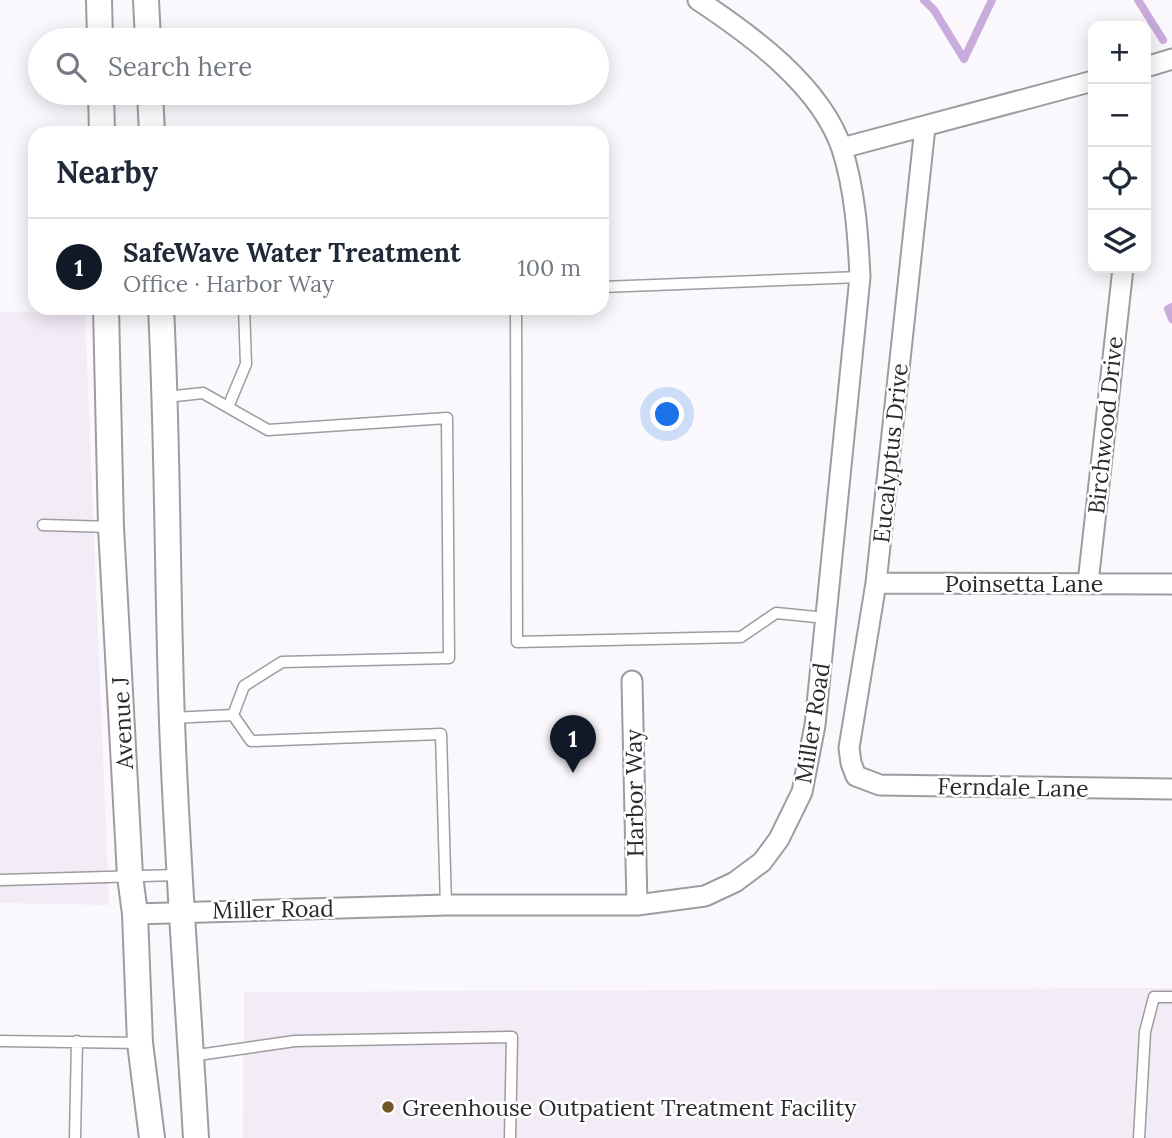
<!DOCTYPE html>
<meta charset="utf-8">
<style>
body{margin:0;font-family:Lora,serif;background:#f6f6f7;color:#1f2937}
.controls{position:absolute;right:21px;top:21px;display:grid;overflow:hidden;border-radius:14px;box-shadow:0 4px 18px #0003}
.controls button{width:63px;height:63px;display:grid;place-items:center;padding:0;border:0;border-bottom:2px solid #e0e1e3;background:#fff;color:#1f2937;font:35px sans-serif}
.you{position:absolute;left:668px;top:415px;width:24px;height:24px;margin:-18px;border:5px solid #fff;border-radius:50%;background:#1a73e8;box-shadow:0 0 0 10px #1a73e833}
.badge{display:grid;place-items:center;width:46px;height:46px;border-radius:50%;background:#111827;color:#fff;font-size:23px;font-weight:700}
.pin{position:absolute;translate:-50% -58px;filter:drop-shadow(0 2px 4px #0008)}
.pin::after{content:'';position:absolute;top:37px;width:24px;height:21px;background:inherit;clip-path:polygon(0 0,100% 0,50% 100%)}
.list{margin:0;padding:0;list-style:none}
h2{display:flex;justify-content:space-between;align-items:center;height:91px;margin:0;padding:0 28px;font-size:30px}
h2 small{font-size:23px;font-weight:400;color:#747a83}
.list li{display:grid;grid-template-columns:46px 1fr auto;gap:21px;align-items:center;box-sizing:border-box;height:98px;padding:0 28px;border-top:2px solid #e0e1e3}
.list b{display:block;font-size:26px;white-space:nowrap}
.list p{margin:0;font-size:23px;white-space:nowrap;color:#747a83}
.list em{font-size:23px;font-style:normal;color:#747a83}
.icon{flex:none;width:38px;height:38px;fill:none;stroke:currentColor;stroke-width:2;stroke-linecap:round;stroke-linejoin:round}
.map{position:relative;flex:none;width:1172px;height:1138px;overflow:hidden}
.search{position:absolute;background:#fff;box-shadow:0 4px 18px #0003;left:28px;top:28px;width:581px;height:77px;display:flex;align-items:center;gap:18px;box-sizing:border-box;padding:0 24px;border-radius:38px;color:#747a83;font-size:26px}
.panel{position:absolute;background:#fff;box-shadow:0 4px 18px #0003;left:28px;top:126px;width:581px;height:189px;border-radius:21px}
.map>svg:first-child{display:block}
.built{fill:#f3ecf7}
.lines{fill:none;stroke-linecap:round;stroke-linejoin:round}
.stream{stroke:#c9abdc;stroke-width:8}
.service-casing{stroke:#9e9c9f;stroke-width:13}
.minor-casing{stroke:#9e9c9f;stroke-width:23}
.tertiary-casing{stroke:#9e9c9f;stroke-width:28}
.service{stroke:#fff;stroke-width:10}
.minor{stroke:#fff;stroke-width:19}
.tertiary{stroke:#fff;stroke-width:24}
.poi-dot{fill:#715528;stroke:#fff;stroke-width:2.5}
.labels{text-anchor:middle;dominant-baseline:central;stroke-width:5;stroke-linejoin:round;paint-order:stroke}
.street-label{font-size:23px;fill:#2a292b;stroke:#fff}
.poi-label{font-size:23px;fill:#2a292b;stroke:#fff;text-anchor:start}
</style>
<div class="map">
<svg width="1172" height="1138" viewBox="0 0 1172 1138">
<rect width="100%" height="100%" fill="#faf8fc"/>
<!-- built -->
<path class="built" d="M 0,312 L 85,313 L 109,905 L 0,903 Z
M 1172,988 L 1172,1138 L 243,1138 L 244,992 Z"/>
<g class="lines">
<!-- stream -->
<path class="stream" d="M 924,0 L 934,10 L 964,59 L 992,0
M 1138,0 L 1163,40
M 1172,307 L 1168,309 L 1172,319"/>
<!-- service casing -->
<g class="service-casing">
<path id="service" d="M 602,287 L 860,277
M 516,308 L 517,642 L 741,637 L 776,613 L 826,618
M 166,397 L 203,393 L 268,430 L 447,418 L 449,658 L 282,662 L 244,686 L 233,715 L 172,718
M 228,407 L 246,364 L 244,308
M 43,525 L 111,527
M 233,715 L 251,741 L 441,734 L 446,905
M 0,880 L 178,875
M 0,1041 L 140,1043
M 191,1056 L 295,1041 L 512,1037 L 510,1138
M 75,1138 L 77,1041
M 1139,1138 L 1145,1032 L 1154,997 L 1172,997"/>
</g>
<!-- minor casing -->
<g class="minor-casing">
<path id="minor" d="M 1146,67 L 1172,59
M 925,127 L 876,583 L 849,748 L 851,763 L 856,776 L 880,785 L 1172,789
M 842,148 L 1093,81
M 876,583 L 1172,584
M 1088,583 L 1123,268
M 632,681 L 637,905
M 135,914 L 446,905 L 637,905 L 705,896 L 735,882 L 762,862 L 779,839 L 802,792 L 815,725 L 860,277 C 858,234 855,190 842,149 C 821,86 751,35 698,0"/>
</g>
<!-- tertiary casing -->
<g class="tertiary-casing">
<path id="tertiary" d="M 99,0 L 100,40
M 146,0 L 148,40
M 101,93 L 102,133
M 150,93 L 152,133
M 106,308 L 111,527 L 130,876 L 135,914 L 140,1043 L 152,1138
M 161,308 C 168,445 167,583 172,721 C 177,860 188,999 196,1138"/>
</g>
<!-- service -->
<use href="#service" class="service"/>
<!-- minor -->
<use href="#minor" class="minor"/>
<!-- tertiary -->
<use href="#tertiary" class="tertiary"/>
</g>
<!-- markers -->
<circle class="poi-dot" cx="388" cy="1107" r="7"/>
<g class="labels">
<!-- street labels -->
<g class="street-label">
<text transform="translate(1105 425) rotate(-84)">Birchwood Drive</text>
<text transform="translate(890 453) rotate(-84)">Eucalyptus Drive</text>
<text x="1024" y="583">Poinsetta Lane</text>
<text transform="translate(122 723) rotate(-93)">Avenue J</text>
<text transform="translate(812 723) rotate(-81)">Miller Road</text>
<text transform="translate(1013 787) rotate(1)">Ferndale Lane</text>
<text transform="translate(634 793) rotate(-91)">Harbor Way</text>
<text transform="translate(273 909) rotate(-1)">Miller Road</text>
</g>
<!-- poi labels -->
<g class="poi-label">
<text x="402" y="1107">Greenhouse Outpatient Treatment Facility</text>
</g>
</g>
</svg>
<div class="controls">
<button>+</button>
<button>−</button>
<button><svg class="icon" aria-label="locate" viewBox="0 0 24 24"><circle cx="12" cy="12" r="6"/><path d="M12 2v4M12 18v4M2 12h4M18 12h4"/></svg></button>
<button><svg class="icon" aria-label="layers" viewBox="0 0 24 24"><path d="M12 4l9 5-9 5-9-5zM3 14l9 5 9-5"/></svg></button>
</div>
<div class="you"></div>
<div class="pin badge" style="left:573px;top:773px">1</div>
<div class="search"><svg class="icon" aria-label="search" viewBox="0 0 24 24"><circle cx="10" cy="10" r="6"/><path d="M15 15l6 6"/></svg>Search here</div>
<section class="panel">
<h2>Nearby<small></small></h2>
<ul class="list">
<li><span class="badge">1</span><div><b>SafeWave Water Treatment</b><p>Office · Harbor Way</p></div><em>100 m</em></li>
</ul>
</section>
</div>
